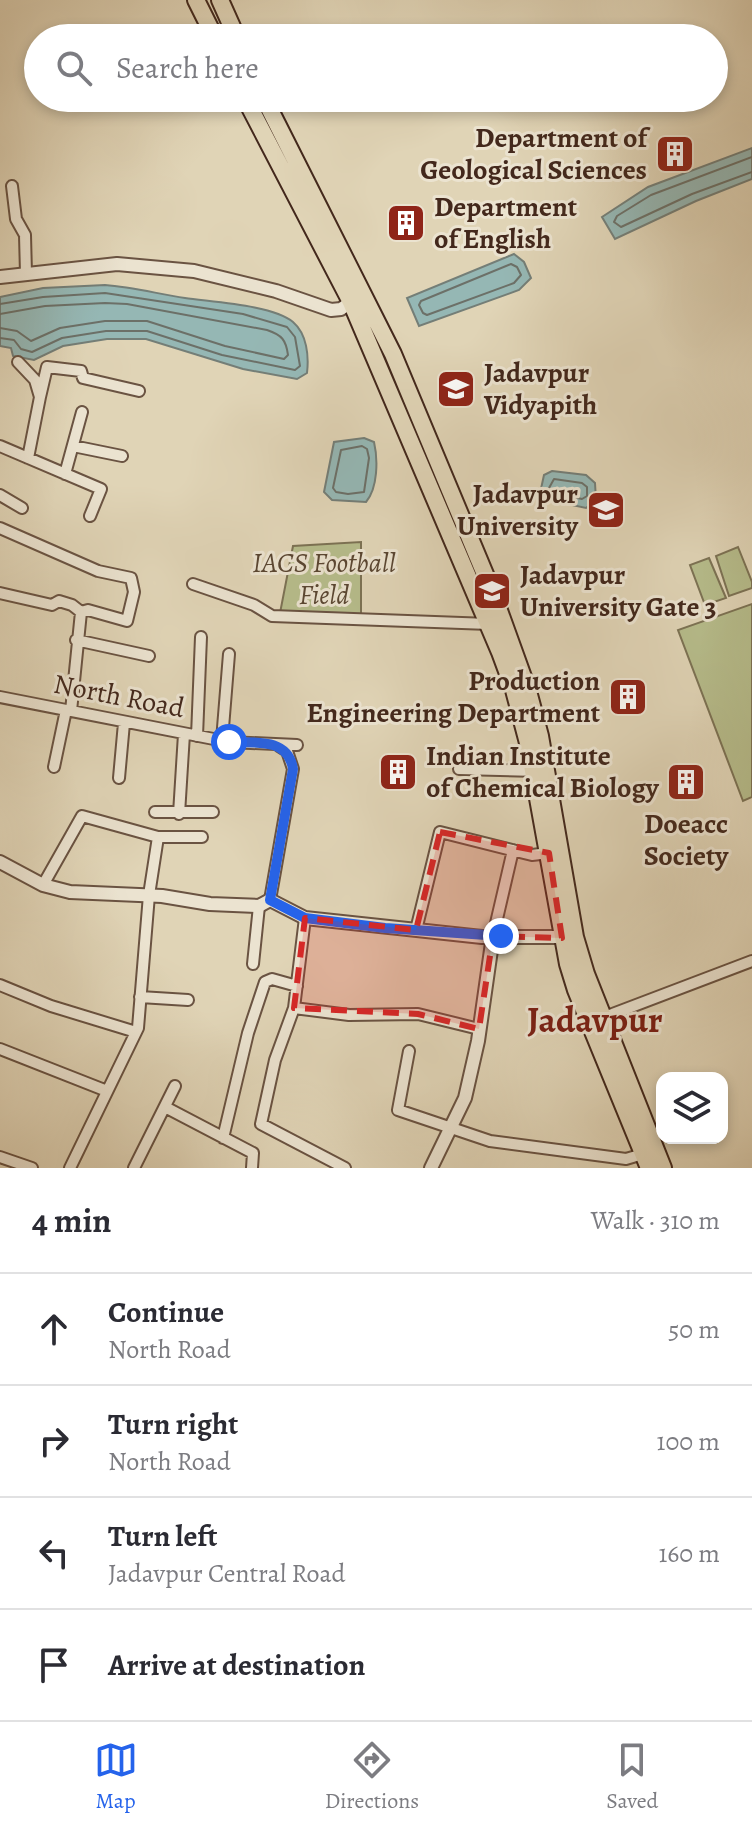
<!DOCTYPE html>
<meta charset="utf-8">
<style>
body{margin:0;font-family:Alegreya,serif;background:#f2f2f3;color:#2b2b33}
.controls{position:absolute;right:24px;bottom:24px;display:grid;overflow:hidden;border-radius:16px;box-shadow:0 4px 12px #0003}
.controls button{width:72px;height:72px;display:grid;place-items:center;padding:0;border:0;border-bottom:2px solid #e1e1e2;background:#fff;color:#2b2b33;font:40px sans-serif}
.stop{position:absolute;width:24px;height:24px;margin:-18px;border:6px solid #2563eb;border-radius:50%;background:#fff}
.stop.end{background:#2563eb;border-color:#fff;box-shadow:0 2px 8px #0008}
.list{margin:0;padding:0;list-style:none}
h2{display:flex;justify-content:space-between;align-items:center;height:104px;margin:0;padding:0 32px;font-size:34px}
h2 small{font-size:26px;font-weight:400;color:#7c7c81}
.list li{display:grid;grid-template-columns:52px 1fr auto;gap:24px;align-items:center;box-sizing:border-box;height:112px;padding:0 32px;border-top:2px solid #e1e1e2}
.list b{display:block;font-size:30px;white-space:nowrap}
.list p{margin:0;font-size:26px;white-space:nowrap;color:#7c7c81}
.list em{font-size:26px;font-style:normal;color:#7c7c81}
.icon{flex:none;width:44px;height:44px;fill:none;stroke:currentColor;stroke-width:2;stroke-linecap:round;stroke-linejoin:round}
.map{position:relative;flex:none;width:752px;height:1168px;overflow:hidden}
.search{position:absolute;background:#fff;box-shadow:0 4px 12px #0003;left:24px;right:24px;top:24px;height:88px;display:flex;align-items:center;gap:20px;box-sizing:border-box;padding:0 28px;border-radius:44px;color:#7c7c81;font-size:30px}
.sheet{height:552px;background:#fff}
nav{display:flex;justify-content:space-around;align-items:center;box-sizing:border-box;height:112px;border-top:2px solid #e1e1e2;background:#fff;font-size:22px;color:#7c7c81}
nav a{display:grid;justify-items:center;gap:4px}
nav .on{color:#2563eb}
.map>svg:first-child{display:block}
.green{fill:#b6bc8b;stroke:#7c7254;stroke-width:2}
.water{fill:#95b7b4;stroke:#747e77;stroke-width:2}
.lines{fill:none;stroke-linecap:round;stroke-linejoin:round}
.shore{stroke:#6c7068;stroke-width:2}
.minor-casing{stroke:#6a5342;stroke-width:14}
.tertiary-casing{stroke:#6a5342;stroke-width:16}
.primary-casing{stroke:#43281c;stroke-width:20}
.minor{stroke:#ebe3d0;stroke-width:10}
.tertiary{stroke:#ebe3d0;stroke-width:12}
.primary{stroke:#e0d4b6;stroke-width:16}
.route{stroke:#2563eb;stroke-width:10}
.marked{fill:#d62828;fill-opacity:0.2;stroke:#d62828;stroke-width:6;stroke-dasharray:16 10;stroke-linejoin:round}
.labels{text-anchor:middle;dominant-baseline:central;stroke-width:6;stroke-linejoin:round;paint-order:stroke}
.poi-label{font-size:28px;font-weight:bold;fill:#43281c;stroke:#ebe3d0;text-anchor:start}
.park-label{font-size:28px;font-style:italic;fill:#5a4632;stroke:#ebe3d0}
.street-label{font-size:28px;fill:#43281c;stroke:#ebe3d0}
.district-label{font-size:36px;font-weight:bold;fill:#7a1f14;stroke:#ebe3d0}
</style>
<div class="map">
<svg width="752" height="1168" viewBox="0 0 752 1168">
<rect width="100%" height="100%" fill="#e0d4b6"/>
<filter id="stains"><feTurbulence type="fractalNoise" baseFrequency=".0025" numOctaves="4"/><feColorMatrix values="0 0 0 0 .2 0 0 0 0 .09 0 0 0 0 .02 0 0 0 .5 -.17"/></filter>
<radialGradient id="worn" r=".72"><stop offset=".6" stop-color="#630" stop-opacity="0"/><stop offset="1" stop-color="#630" stop-opacity=".3"/></radialGradient>
<!-- green -->
<path class="green" d="M 361,542 L 361,617 L 280,613 L 293,546 Z
M 738,547 L 752,582 L 752,588 L 729,596 L 716,556 Z
M 709,558 L 726,598 L 705,605 L 690,565 Z
M 752,604 L 752,797 L 743,801 L 678,630 Z"/>
<!-- water -->
<path class="water" d="M 752,148 L 752,179 L 696,201 L 615,239 L 602,217 L 648,187 Z
M 514,254 L 524,262 L 531,278 L 519,290 L 419,326 L 407,298 Z
M 105,285 C 133,287 158,294 185,298 C 211,302 273,305 293,322 C 307,334 309,356 307,373 L 297,379 L 243,369 L 146,339 L 107,339 L 63,346 L 34,360 L 13,356 L 11,348 L 0,346 L 0,297 L 43,288 Z
M 364,438 L 374,442 C 378,459 378,488 366,502 L 332,500 L 324,492 L 334,442 Z
M 552,471 L 586,475 L 595,483 L 596,500 L 586,508 L 539,498 L 544,475 Z"/>
<g class="lines">
<!-- shore -->
<path class="shore" d="M 752,157 L 651,195 L 617,216 L 614,222 L 621,227 L 692,194 L 752,172
M 511,264 L 517,267 L 521,275 L 514,283 L 427,315 L 423,313 L 419,305 L 421,301 Z
M 0,304 L 43,297 L 105,293 L 243,314 L 287,327 L 295,337 L 300,366 L 295,370 L 222,355 L 147,331 L 106,331 L 62,338 L 32,352 L 21,349 L 14,340 L 0,338
M 0,314 L 45,306 L 105,303 L 127,304 L 267,330 C 282,335 286,340 288,355 L 284,359 L 225,346 L 147,321 L 105,321 L 60,328 L 31,341 L 17,331 L 0,328
M 362,446 L 367,449 L 369,458 L 364,492 L 348,494 L 336,492 L 333,488 L 341,450 Z
M 554,479 L 582,483 L 587,487 L 587,496 L 582,499 L 551,492 L 549,488 Z"/>
<!-- minor casing -->
<g class="minor-casing">
<path id="minor" d="M 12,186 L 16,219 L 25,235 L 26,274
M 18,362 L 35,380 L 40,397 L 28,458
M 40,397 L 47,367 L 81,371 L 83,378 L 139,391
M 0,446 L 101,489 L 90,516
M 73,446 L 122,456
M 65,474 L 82,412
M 0,495 L 22,508
M 0,528 L 98,571 L 131,578 L 134,592 L 127,621 L 88,610 L 81,612 L 71,711
M 193,584 L 254,605 L 272,616 L 489,624
M 0,593 L 52,605 L 59,601 L 72,605 L 81,612
M 76,640 L 149,656
M 0,697 L 229,742 L 297,745
M 197,736 L 201,637
M 222,740 L 229,654
M 54,767 L 66,710
M 459,769 L 537,771
M 119,778 L 124,723
M 155,812 L 213,812
M 179,814 L 184,734
M 158,837 L 202,837
M 43,885 L 82,816 L 158,837 L 149,895 L 138,1028 L 70,1168
M 270,900 L 293,769 L 287,751 L 279,746
M 416,930 L 440,832 L 532,855 L 549,853
M 493,936 L 513,850
M 253,964 L 259,906
M 0,985 L 51,1006 L 136,1032
M 140,997 L 188,1000
M 294,1008 L 305,918
M 602,1018 L 752,961
M 0,1049 L 107,1091
M 409,1051 L 398,1110 L 490,1141 L 626,1159 L 643,1154
M 165,1107 L 253,1153 L 252,1168
M 223,1138 L 248,1033 L 265,982 L 272,979 L 297,986
M 0,1157 L 32,1168
M 134,1168 L 175,1086
M 345,1168 L 261,1124 L 275,1060 L 294,1008 L 349,1015 L 418,1014 L 479,1029"/>
</g>
<!-- tertiary casing -->
<g class="tertiary-casing">
<path id="tertiary" d="M 0,277 L 117,264 L 194,271 L 276,291 L 331,310 L 341,309 L 356,298
M 0,862 L 43,885 L 70,892 L 162,896 L 210,904 L 259,906 L 270,900 L 305,918 L 482,937 L 570,937
M 431,1168 L 465,1098 L 478,1041 L 493,936"/>
</g>
<!-- primary casing -->
<g class="primary-casing">
<path id="primary" d="M 196,0 L 215,38
M 220,0 L 237,38
M 245,98 L 351,302 L 500,652 L 514,690 L 528,743 L 568,964 L 576,990 L 649,1168
M 264,98 L 393,354 L 492,591 L 528,691 L 540,736 L 575,937 L 586,974 L 663,1168"/>
</g>
<!-- minor -->
<use href="#minor" class="minor"/>
<!-- tertiary -->
<use href="#tertiary" class="tertiary"/>
<!-- primary -->
<use href="#primary" class="primary"/>
</g>
<g class="lines">
<!-- route -->
<path class="route" d="M 229,742 C 254,743 288,737 293,769 L 270,900 L 305,918 L 385,928 L 501,936"/>
</g>
<!-- marked area -->
<path class="marked" d="M 440,832 L 549,853 L 562,938 L 493,936 L 479,1029 L 418,1014 L 294,1008 L 305,918 L 416,930 Z"/>
<!-- icons -->
<defs>
<g id="building-square" transform="scale(2)"><rect x="-9" y="-9" width="18" height="18" rx="4" fill="#8f2418" stroke="#ebe3d0"/><path d="M-4-6H4V6H1V3H-1V6H-4ZM-2.5-4.3h1.7v1.8h-1.7ZM.8-4.3h1.7v1.8H.8ZM-2.5-1h1.7V.8h-1.7ZM.8-1h1.7V.8H.8Z" fill="#fff"/></g>
<g id="school-square" transform="scale(2)"><rect x="-9" y="-9" width="18" height="18" rx="4" fill="#8f2418" stroke="#ebe3d0"/><path d="M0-5L7-2L0 1L-7-2ZM-4 1L0 2.5L4 1V4Q0 6-4 4Z" fill="#fff"/></g>
<g id="university-square" transform="scale(2)"><rect x="-9" y="-9" width="18" height="18" rx="4" fill="#8f2418" stroke="#ebe3d0"/><path d="M0-5L7-2L0 1L-7-2ZM-4 1L0 2.5L4 1V4Q0 6-4 4Z" fill="#fff"/></g>
</defs>
<g fill-rule="evenodd">
<use href="#building-square" x="675" y="154"/>
<use href="#building-square" x="406" y="223"/>
<use href="#school-square" x="456" y="389"/>
<use href="#university-square" x="606" y="510"/>
<use href="#university-square" x="492" y="591"/>
<use href="#building-square" x="628" y="697"/>
<use href="#building-square" x="398" y="772"/>
<use href="#building-square" x="686" y="782"/>
</g>
<g class="labels">
<!-- poi labels -->
<g class="poi-label">
<text x="647" y="138" text-anchor="end">Department of<tspan x="647" dy="32">Geological Sciences</tspan></text>
<text x="434" y="207">Department<tspan x="434" dy="32">of English</tspan></text>
<text x="484" y="373">Jadavpur<tspan x="484" dy="32">Vidyapith</tspan></text>
<text x="578" y="494" text-anchor="end">Jadavpur<tspan x="578" dy="32">University</tspan></text>
<text x="520" y="575">Jadavpur<tspan x="520" dy="32">University Gate 3</tspan></text>
<text x="600" y="681" text-anchor="end">Production<tspan x="600" dy="32">Engineering Department</tspan></text>
<text x="426" y="756">Indian Institute<tspan x="426" dy="32">of Chemical Biology</tspan></text>
<text x="686" y="824" text-anchor="middle">Doeacc<tspan x="686" dy="32">Society</tspan></text>
</g>
<!-- park labels -->
<g class="park-label">
<text x="324" y="563">IACS Football<tspan x="324" dy="32">Field</tspan></text>
</g>
<!-- street labels -->
<g class="street-label">
<text transform="translate(119 696) rotate(11)">North Road</text>
</g>
<!-- district labels -->
<g class="district-label">
<text x="595" y="1019">Jadavpur</text>
</g>
</g>
<rect width="100%" height="100%" filter="url(#stains)"/>
<rect width="100%" height="100%" fill="url(#worn)"/>
</svg>
<div class="controls">
<button><svg class="icon" aria-label="layers" viewBox="0 0 24 24"><path d="M12 4l9 5-9 5-9-5zM3 14l9 5 9-5"/></svg></button>
</div>
<div class="stop" style="left:229px;top:742px"></div>
<div class="stop end" style="left:501px;top:936px"></div>
<div class="search"><svg class="icon" aria-label="search" viewBox="0 0 24 24"><circle cx="10" cy="10" r="6"/><path d="M15 15l6 6"/></svg>Search here</div>
</div>
<section class="sheet">
<h2>4 min<small>Walk · 310 m</small></h2>
<ul class="list">
<li><svg class="icon" aria-label="ahead" viewBox="0 0 24 24"><path d="M12 20V5M6 11l6-6 6 6"/></svg><div><b>Continue</b><p>North Road</p></div><em>50 m</em></li>
<li><svg class="icon" aria-label="right" viewBox="0 0 24 24"><path d="M7 20v-9h11M14 6l5 5-5 5"/></svg><div><b>Turn right</b><p>North Road</p></div><em>100 m</em></li>
<li><svg class="icon" aria-label="left" viewBox="0 0 24 24"><path d="M17 20v-9H6M10 6l-5 5 5 5"/></svg><div><b>Turn left</b><p>Jadavpur Central Road</p></div><em>160 m</em></li>
<li><svg class="icon" aria-label="arrive" viewBox="0 0 24 24"><path d="M6 21V4h12l-3 4 3 4H6"/></svg><div><b>Arrive at destination</b></div></li>
</ul>
</section>
<nav>
<a class="on"><svg class="icon" aria-label="map" viewBox="0 0 24 24"><path d="M3 6l6-2 6 2 6-2v14l-6 2-6-2-6 2zM9 4v14M15 6v14"/></svg>Map</a>
<a><svg class="icon" aria-label="directions" viewBox="0 0 24 24"><path d="M12 3l9 9-9 9-9-9zM9 14v-3h6M13 9l2 2-2 2"/></svg>Directions</a>
<a><svg class="icon" aria-label="saved" viewBox="0 0 24 24"><path d="M7 4h10v16l-5-4-5 4z"/></svg>Saved</a>
</nav>
